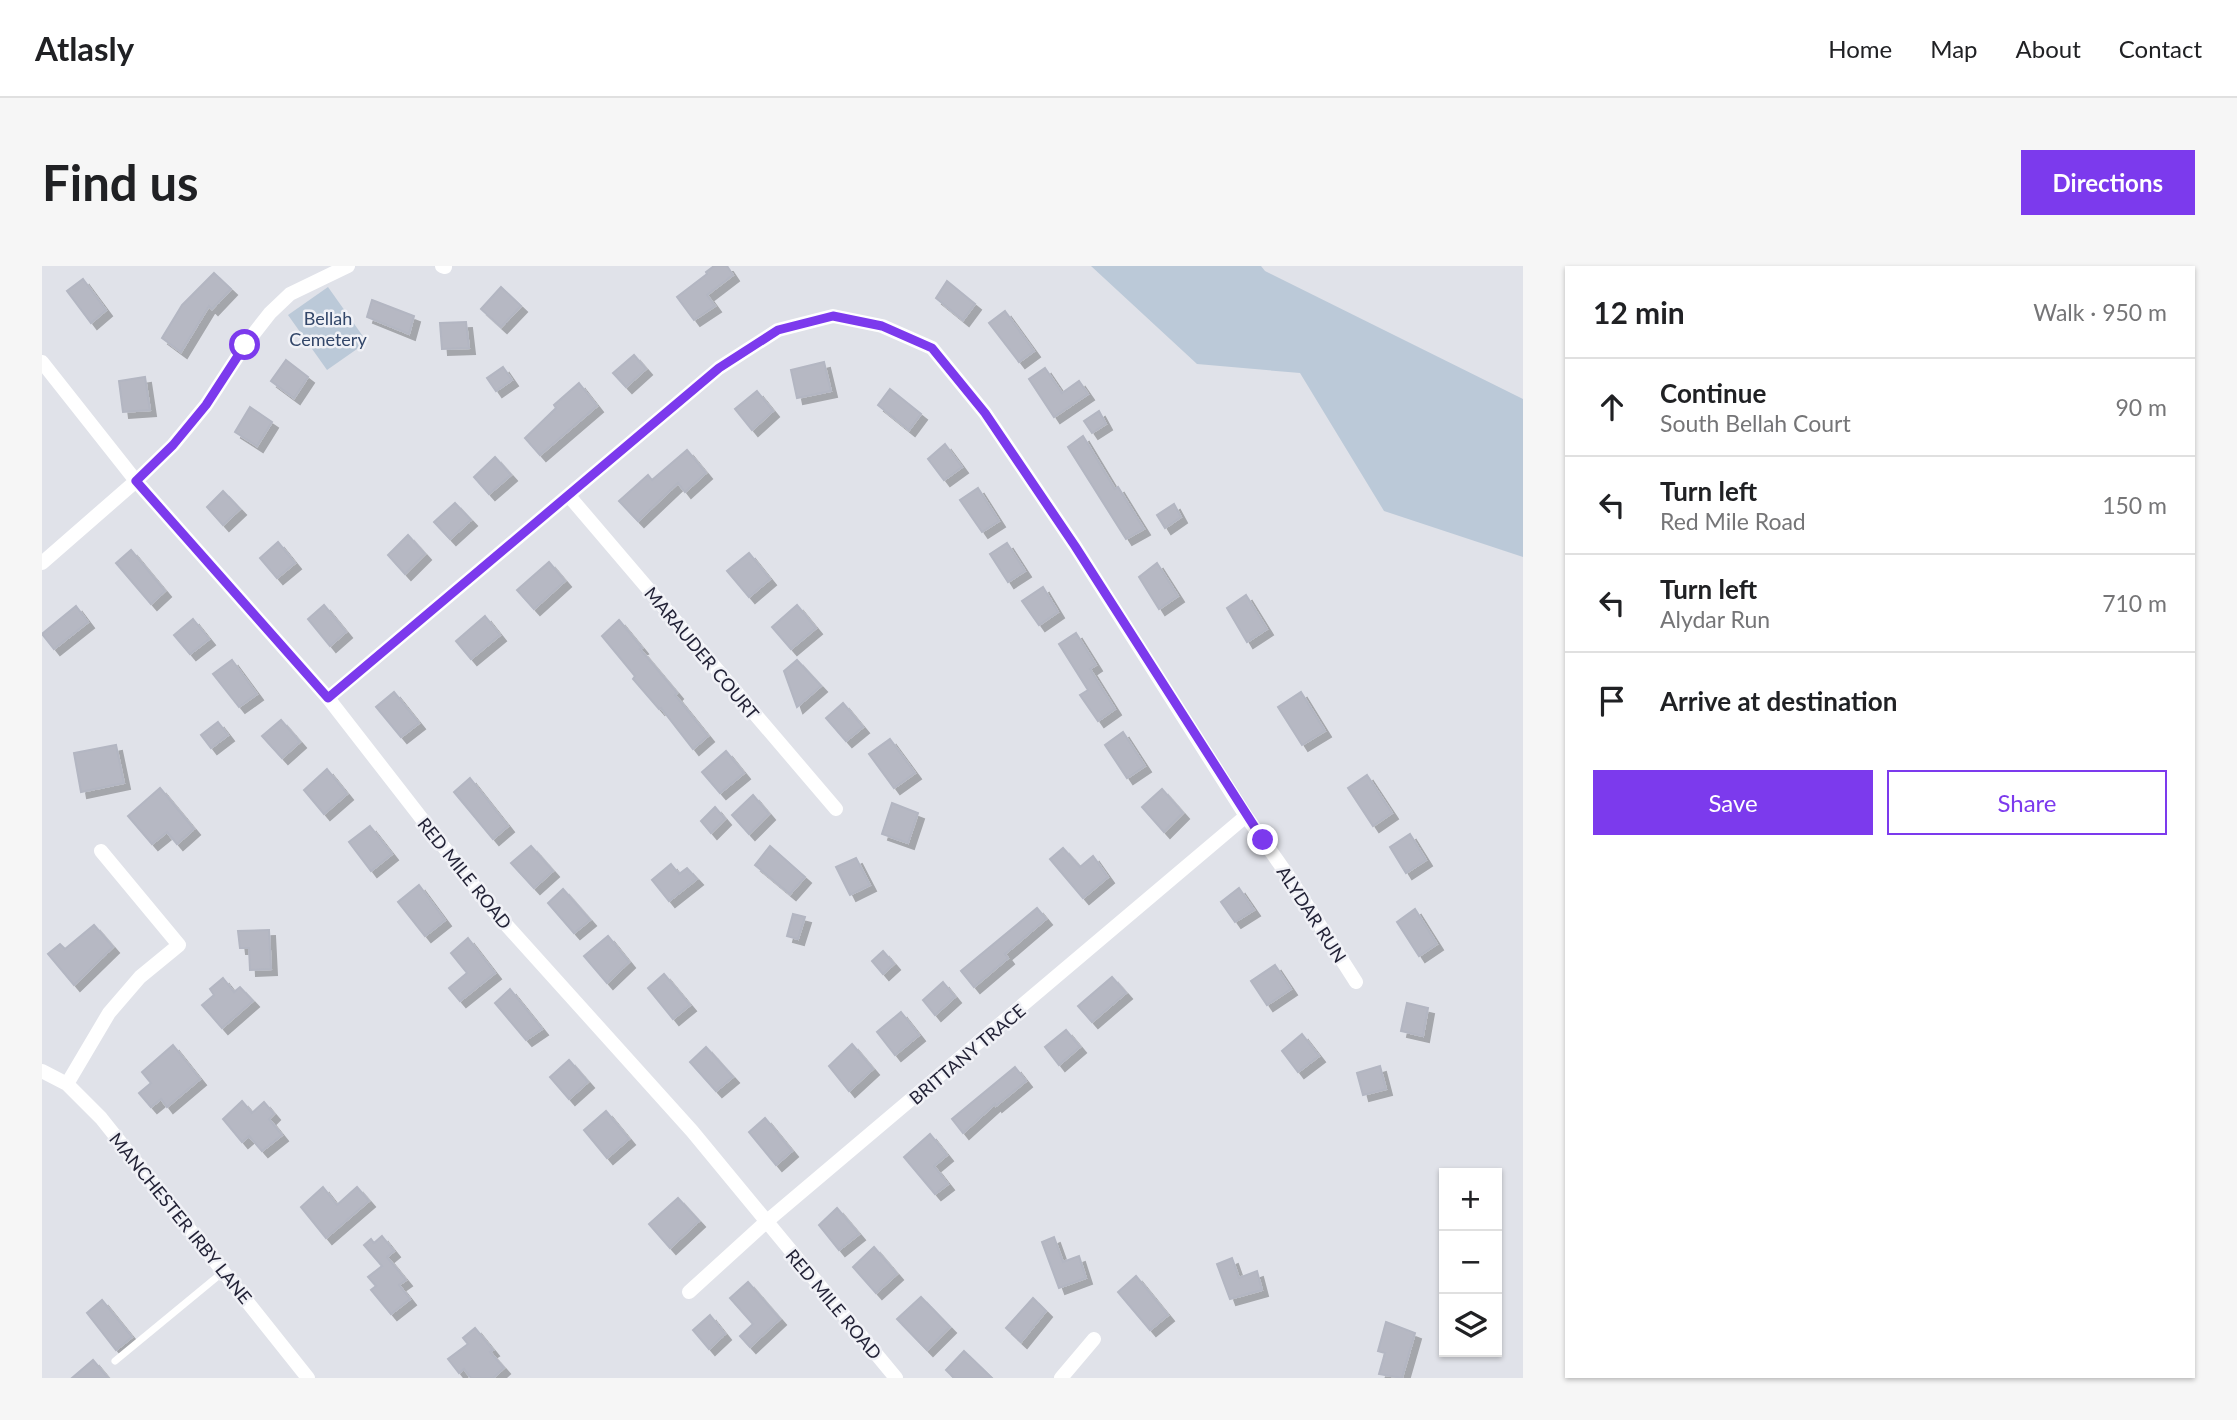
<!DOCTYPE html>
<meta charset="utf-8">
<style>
body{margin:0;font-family:Lato,sans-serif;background:#f6f6f6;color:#202124}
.controls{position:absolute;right:21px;bottom:21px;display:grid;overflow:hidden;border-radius:0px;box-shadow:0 2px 5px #0004}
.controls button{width:63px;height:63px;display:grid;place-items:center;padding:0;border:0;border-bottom:2px solid #e0e0e0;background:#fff;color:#202124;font:35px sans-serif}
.stop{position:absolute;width:21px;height:21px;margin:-16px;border:5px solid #7c3aed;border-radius:50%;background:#fff}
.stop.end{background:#7c3aed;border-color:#fff;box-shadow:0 2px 7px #0008}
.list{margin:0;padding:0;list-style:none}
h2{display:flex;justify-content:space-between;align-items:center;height:91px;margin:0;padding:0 28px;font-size:30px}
h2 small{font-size:23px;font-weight:400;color:#757577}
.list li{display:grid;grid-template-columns:46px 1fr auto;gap:21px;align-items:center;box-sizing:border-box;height:98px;padding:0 28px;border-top:2px solid #e0e0e0}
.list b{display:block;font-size:26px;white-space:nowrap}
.list p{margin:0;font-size:23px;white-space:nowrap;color:#757577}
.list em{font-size:23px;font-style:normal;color:#757577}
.actions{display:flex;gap:14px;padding:21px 28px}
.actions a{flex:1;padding:16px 0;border:2px solid #7c3aed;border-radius:0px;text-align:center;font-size:24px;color:#7c3aed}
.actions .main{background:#7c3aed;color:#fff}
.icon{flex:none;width:38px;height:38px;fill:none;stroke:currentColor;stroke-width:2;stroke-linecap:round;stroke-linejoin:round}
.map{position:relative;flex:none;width:1481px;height:1112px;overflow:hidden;border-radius:0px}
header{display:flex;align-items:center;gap:42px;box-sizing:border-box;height:98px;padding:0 35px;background:#fff;border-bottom:2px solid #e0e0e0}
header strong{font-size:33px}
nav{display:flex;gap:38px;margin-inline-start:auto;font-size:24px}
.intro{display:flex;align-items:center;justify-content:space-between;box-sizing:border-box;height:168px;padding:0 42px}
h1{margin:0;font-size:49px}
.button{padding:18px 32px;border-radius:0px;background:#7c3aed;color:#fff;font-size:24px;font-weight:700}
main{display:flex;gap:42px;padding:0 42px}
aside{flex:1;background:#fff;border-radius:0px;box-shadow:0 2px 5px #0004}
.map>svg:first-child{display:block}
.green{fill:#bbc9d8}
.building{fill:#b6b8c3;stroke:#b3b6c2;stroke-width:2;filter:url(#shadow)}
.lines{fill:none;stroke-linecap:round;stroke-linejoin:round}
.service{stroke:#fff;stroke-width:7}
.minor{stroke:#fff;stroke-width:14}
.route{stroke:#7c3aed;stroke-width:9}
.labels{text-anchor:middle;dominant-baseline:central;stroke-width:5;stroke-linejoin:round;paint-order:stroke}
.park-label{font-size:18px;fill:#324669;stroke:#f0f1f6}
.street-label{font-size:18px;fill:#232337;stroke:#f0f1f6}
</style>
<header>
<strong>Atlasly</strong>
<nav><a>Home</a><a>Map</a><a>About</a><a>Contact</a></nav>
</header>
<div class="intro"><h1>Find us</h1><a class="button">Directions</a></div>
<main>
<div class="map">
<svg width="1481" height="1112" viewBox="0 0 1481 1112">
<defs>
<filter id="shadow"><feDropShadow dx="6" dy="6" stdDeviation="0" flood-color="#0004"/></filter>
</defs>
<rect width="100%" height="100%" fill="#e0e2e9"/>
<!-- green -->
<path class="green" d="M 1049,0 L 1219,0 L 1223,5 L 1481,133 L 1481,291 L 1342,245 L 1258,107 L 1155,98 Z
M 286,21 L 325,76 L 285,104 L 246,49 Z"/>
<!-- building -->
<path class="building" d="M 672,0 L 685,0 L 691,9 L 665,29 L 673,40 L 652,54 L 635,31 L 665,8 L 664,6 Z
M 172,7 L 189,23 L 170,43 L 167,40 L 139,86 L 120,72 L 140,39 Z
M 41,13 L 64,44 L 49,57 L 25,25 Z
M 905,15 L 933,38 L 921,54 L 894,32 Z
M 459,21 L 479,40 L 459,61 L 439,43 Z
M 330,34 L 372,50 L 367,68 L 325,51 Z
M 963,45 L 992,85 L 977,96 L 947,57 Z
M 424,56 L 427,82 L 400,83 L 398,57 Z
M 592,89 L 604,103 L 584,121 L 571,107 Z
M 244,94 L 266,111 L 252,132 L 229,115 Z
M 782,96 L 789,125 L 755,132 L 749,104 Z
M 461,101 L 470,114 L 454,125 L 445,112 Z
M 1003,102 L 1020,127 L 1037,115 L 1046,128 L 1012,151 L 987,113 Z
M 103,111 L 108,144 L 81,146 L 77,115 Z
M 537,117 L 555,140 L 498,189 L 483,172 L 514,142 L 512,139 Z
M 848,123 L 879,148 L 867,164 L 836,139 Z
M 715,125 L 731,145 L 710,164 L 693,143 Z
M 208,141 L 230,156 L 215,180 L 193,166 Z
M 1057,145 L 1064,158 L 1050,167 L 1042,155 Z
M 1041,170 L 1073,223 L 1076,221 L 1102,263 L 1084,273 L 1026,181 Z
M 903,178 L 920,201 L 902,214 L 886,193 Z
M 645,184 L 664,207 L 643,226 L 636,217 L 596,255 L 577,235 L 606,209 L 610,214 Z
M 453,191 L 469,209 L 447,228 L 432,211 Z
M 936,222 L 957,255 L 940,266 L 918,234 Z
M 181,225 L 198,243 L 181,259 L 165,241 Z
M 413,237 L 429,254 L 408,273 L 392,256 Z
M 1132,238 L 1139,251 L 1123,262 L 1115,249 Z
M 366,269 L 383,288 L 363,308 L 346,289 Z
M 236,276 L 253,297 L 235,312 L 218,292 Z
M 965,277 L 983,305 L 966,316 L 948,288 Z
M 89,284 L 123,325 L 109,338 L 74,297 Z
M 707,287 L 728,313 L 707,331 L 685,305 Z
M 507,296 L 523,315 L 492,343 L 475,324 Z
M 1115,297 L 1136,330 L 1117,343 L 1097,311 Z
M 1001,321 L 1016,346 L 997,359 L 980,335 Z
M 1204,329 L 1225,363 L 1205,376 L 1185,342 Z
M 282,339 L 304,366 L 288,380 L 266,353 Z
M 755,339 L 774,362 L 749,383 L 730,361 Z
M 34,340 L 46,356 L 12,383 L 0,368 Z
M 443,350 L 458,369 L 429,393 L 414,375 Z
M 151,353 L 167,373 L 148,388 L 132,369 Z
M 577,354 L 600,382 L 598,383 L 635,427 L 633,429 L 666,470 L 651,483 L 619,442 L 617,443 L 591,413 L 593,410 L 560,370 Z
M 1034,367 L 1054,399 L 1048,403 L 1073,443 L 1056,455 L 1038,429 L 1046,424 L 1017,378 Z
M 190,394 L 215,428 L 197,441 L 171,408 Z
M 755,394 L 779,420 L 755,441 L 742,405 Z
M 352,426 L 377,457 L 359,471 L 334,441 Z
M 1259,426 L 1283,465 L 1260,479 L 1236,441 Z
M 801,437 L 821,461 L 804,475 L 784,452 Z
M 239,454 L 258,476 L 240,492 L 220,470 Z
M 176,456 L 186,469 L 169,482 L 159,469 Z
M 1081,466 L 1103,500 L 1085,512 L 1063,479 Z
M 848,473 L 873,507 L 852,522 L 827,488 Z
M 74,479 L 82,517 L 39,526 L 32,487 Z
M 684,485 L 702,507 L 678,527 L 660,506 Z
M 285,503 L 305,528 L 282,548 L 262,524 Z
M 1325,509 L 1350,547 L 1331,560 L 1306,522 Z
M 428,512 L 466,560 L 451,573 L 412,526 Z
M 118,522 L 152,563 L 135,578 L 125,566 L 110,578 L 86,550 Z
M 1120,523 L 1141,547 L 1122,566 L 1100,541 Z
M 711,529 L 727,548 L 707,568 L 690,549 Z
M 850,537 L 876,547 L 866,577 L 840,568 Z
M 673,541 L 683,553 L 669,567 L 659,555 Z
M 328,560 L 350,588 L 329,605 L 307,576 Z
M 1368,568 L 1384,594 L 1364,607 L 1348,581 Z
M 489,580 L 511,605 L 492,622 L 469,597 Z
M 728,580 L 763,611 L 748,628 L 713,599 Z
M 1021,582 L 1038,601 L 1051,590 L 1066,611 L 1041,632 L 1008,593 Z
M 814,592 L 828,619 L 808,629 L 794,601 Z
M 629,598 L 637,608 L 645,602 L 655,613 L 627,635 L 610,614 Z
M 377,619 L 403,654 L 383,670 L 356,636 Z
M 1197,622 L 1212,644 L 1193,656 L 1179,636 Z
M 521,623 L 548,654 L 532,667 L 506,637 Z
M 995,642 L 1004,653 L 963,688 L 966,692 L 932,721 L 919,705 Z
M 1373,643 L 1395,678 L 1377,690 L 1355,656 Z
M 751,648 L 763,651 L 756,673 L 745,670 Z
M 52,659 L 71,681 L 32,719 L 6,688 L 18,678 L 23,683 Z
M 227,664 L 229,703 L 208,704 L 207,682 L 198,682 L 196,665 Z
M 566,670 L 587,696 L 565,717 L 542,690 Z
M 426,672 L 453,707 L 418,735 L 407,722 L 425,707 L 409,687 Z
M 841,685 L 852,698 L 841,708 L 830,695 Z
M 1233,699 L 1249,723 L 1225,739 L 1209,715 Z
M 622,708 L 648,739 L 631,753 L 606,722 Z
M 1070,711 L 1084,727 L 1050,756 L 1036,740 Z
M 181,712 L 192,726 L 198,721 L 211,735 L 180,762 L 160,739 L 172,729 L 168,723 Z
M 901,716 L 913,731 L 893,749 L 881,734 Z
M 468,723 L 500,763 L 484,774 L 453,737 Z
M 1365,737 L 1386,742 L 1381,770 L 1359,765 Z
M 859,746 L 877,769 L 853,789 L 835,766 Z
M 1024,764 L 1038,781 L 1017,799 L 1003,781 Z
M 1260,768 L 1277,790 L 1256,806 L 1240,785 Z
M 810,778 L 831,803 L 807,825 L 787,800 Z
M 131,779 L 158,813 L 125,841 L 119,833 L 109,841 L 97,827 L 109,817 L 100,806 Z
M 664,781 L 691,811 L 674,825 L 648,796 Z
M 527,794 L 546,816 L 527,833 L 508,811 Z
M 1338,800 L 1344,823 L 1321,829 L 1315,807 Z
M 973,801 L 984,815 L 954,840 L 953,838 L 921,867 L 910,853 Z
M 200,835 L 210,847 L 222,836 L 232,848 L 227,853 L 240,869 L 220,885 L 207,870 L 200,876 L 181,853 Z
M 564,845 L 587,873 L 565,892 L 542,864 Z
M 723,852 L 750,885 L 734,899 L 707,866 Z
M 888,868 L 905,889 L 892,900 L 906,918 L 893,928 L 862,891 Z
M 281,921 L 295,939 L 315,921 L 327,935 L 284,972 L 259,941 Z
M 636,932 L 657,955 L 628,982 L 607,958 Z
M 795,942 L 817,968 L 797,984 L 777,959 Z
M 340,970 L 352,985 L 345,991 L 364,1014 L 357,1019 L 368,1033 L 349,1048 L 329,1024 L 334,1020 L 326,1011 L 340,1000 L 322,979 L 329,973 L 332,977 Z
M 1012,971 L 1021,996 L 1037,990 L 1044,1012 L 1017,1022 L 1000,976 Z
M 832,981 L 855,1008 L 834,1027 L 811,1001 Z
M 1190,992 L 1197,1012 L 1215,1005 L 1220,1024 L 1188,1033 L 1175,998 Z
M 1094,1010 L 1126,1049 L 1108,1064 L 1076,1026 Z
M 706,1016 L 738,1053 L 708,1081 L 698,1070 L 711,1058 L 688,1032 Z
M 879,1031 L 908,1061 L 885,1084 L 855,1053 Z
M 991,1032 L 1004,1045 L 979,1076 L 964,1062 Z
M 60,1034 L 90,1071 L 74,1084 L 45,1047 Z
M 668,1049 L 683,1068 L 667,1083 L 651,1064 Z
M 1344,1056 L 1373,1067 L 1360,1112 L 1337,1108 L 1343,1087 L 1336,1085 Z
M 433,1062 L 451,1084 L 448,1086 L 462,1102 L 451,1112 L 429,1112 L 422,1103 L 417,1107 L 406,1093 L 426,1078 L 421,1072 Z
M 922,1085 L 950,1112 L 912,1112 L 904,1104 Z
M 51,1094 L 66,1112 L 30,1112 Z"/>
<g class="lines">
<!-- service -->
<path class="service" d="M 73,1095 L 181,1006"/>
<!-- minor -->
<path class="minor" d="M 400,0 L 403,1
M 0,96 L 94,215 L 286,432 L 450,643 L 650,865 L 854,1112
M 527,230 L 794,543
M 0,297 L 94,215 L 131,179 L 164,139 L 203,79 L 228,47 L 248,28 L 306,0
M 286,432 L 677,102 L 736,64 L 791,50 L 840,60 L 890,82 L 943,147 L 1033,280 L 1204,550 L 1247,611 L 1314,716
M 0,805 L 25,818 L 59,852 L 266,1112
M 25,818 L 67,747 L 98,711 L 137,679 L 59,585
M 647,1026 L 724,956 L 1204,550
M 1019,1112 L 1052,1073"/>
</g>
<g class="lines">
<!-- route -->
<path class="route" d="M 203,79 L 164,139 L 131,179 L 94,215 L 286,432 L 677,102 L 736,64 L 791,50 L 840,60 L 890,82 L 943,147 L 1033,280 L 1221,574"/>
</g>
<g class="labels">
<!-- park labels -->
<g class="park-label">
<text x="286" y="52">Bellah<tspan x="286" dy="21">Cemetery</tspan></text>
</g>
<!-- street labels -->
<g class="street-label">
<text transform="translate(660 387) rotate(50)">MARAUDER COURT</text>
<text transform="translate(423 607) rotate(51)">RED MILE ROAD</text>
<text transform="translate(1270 648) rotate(57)">ALYDAR RUN</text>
<text transform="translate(925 788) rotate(-40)">BRITTANY TRACE</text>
<text transform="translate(139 952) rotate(51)">MANCHESTER IRBY LANE</text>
<text transform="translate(792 1038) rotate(50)">RED MILE ROAD</text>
</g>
</g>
</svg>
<div class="controls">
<button>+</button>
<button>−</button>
<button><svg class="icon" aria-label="layers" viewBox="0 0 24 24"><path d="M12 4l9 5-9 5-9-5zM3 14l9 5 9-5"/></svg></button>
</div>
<div class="stop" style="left:203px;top:79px"></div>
<div class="stop end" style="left:1221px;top:574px"></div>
</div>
<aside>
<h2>12 min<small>Walk · 950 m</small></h2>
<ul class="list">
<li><svg class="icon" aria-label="ahead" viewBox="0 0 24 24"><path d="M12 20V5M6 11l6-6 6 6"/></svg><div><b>Continue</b><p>South Bellah Court</p></div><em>90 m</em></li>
<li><svg class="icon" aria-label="left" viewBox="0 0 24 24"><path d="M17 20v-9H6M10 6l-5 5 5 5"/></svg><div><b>Turn left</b><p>Red Mile Road</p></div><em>150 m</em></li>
<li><svg class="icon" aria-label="left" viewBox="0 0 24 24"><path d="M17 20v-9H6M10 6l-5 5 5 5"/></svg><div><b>Turn left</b><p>Alydar Run</p></div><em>710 m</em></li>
<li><svg class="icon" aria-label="arrive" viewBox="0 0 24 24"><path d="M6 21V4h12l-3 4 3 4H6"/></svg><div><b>Arrive at destination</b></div></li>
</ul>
<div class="actions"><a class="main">Save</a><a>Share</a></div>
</aside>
</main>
